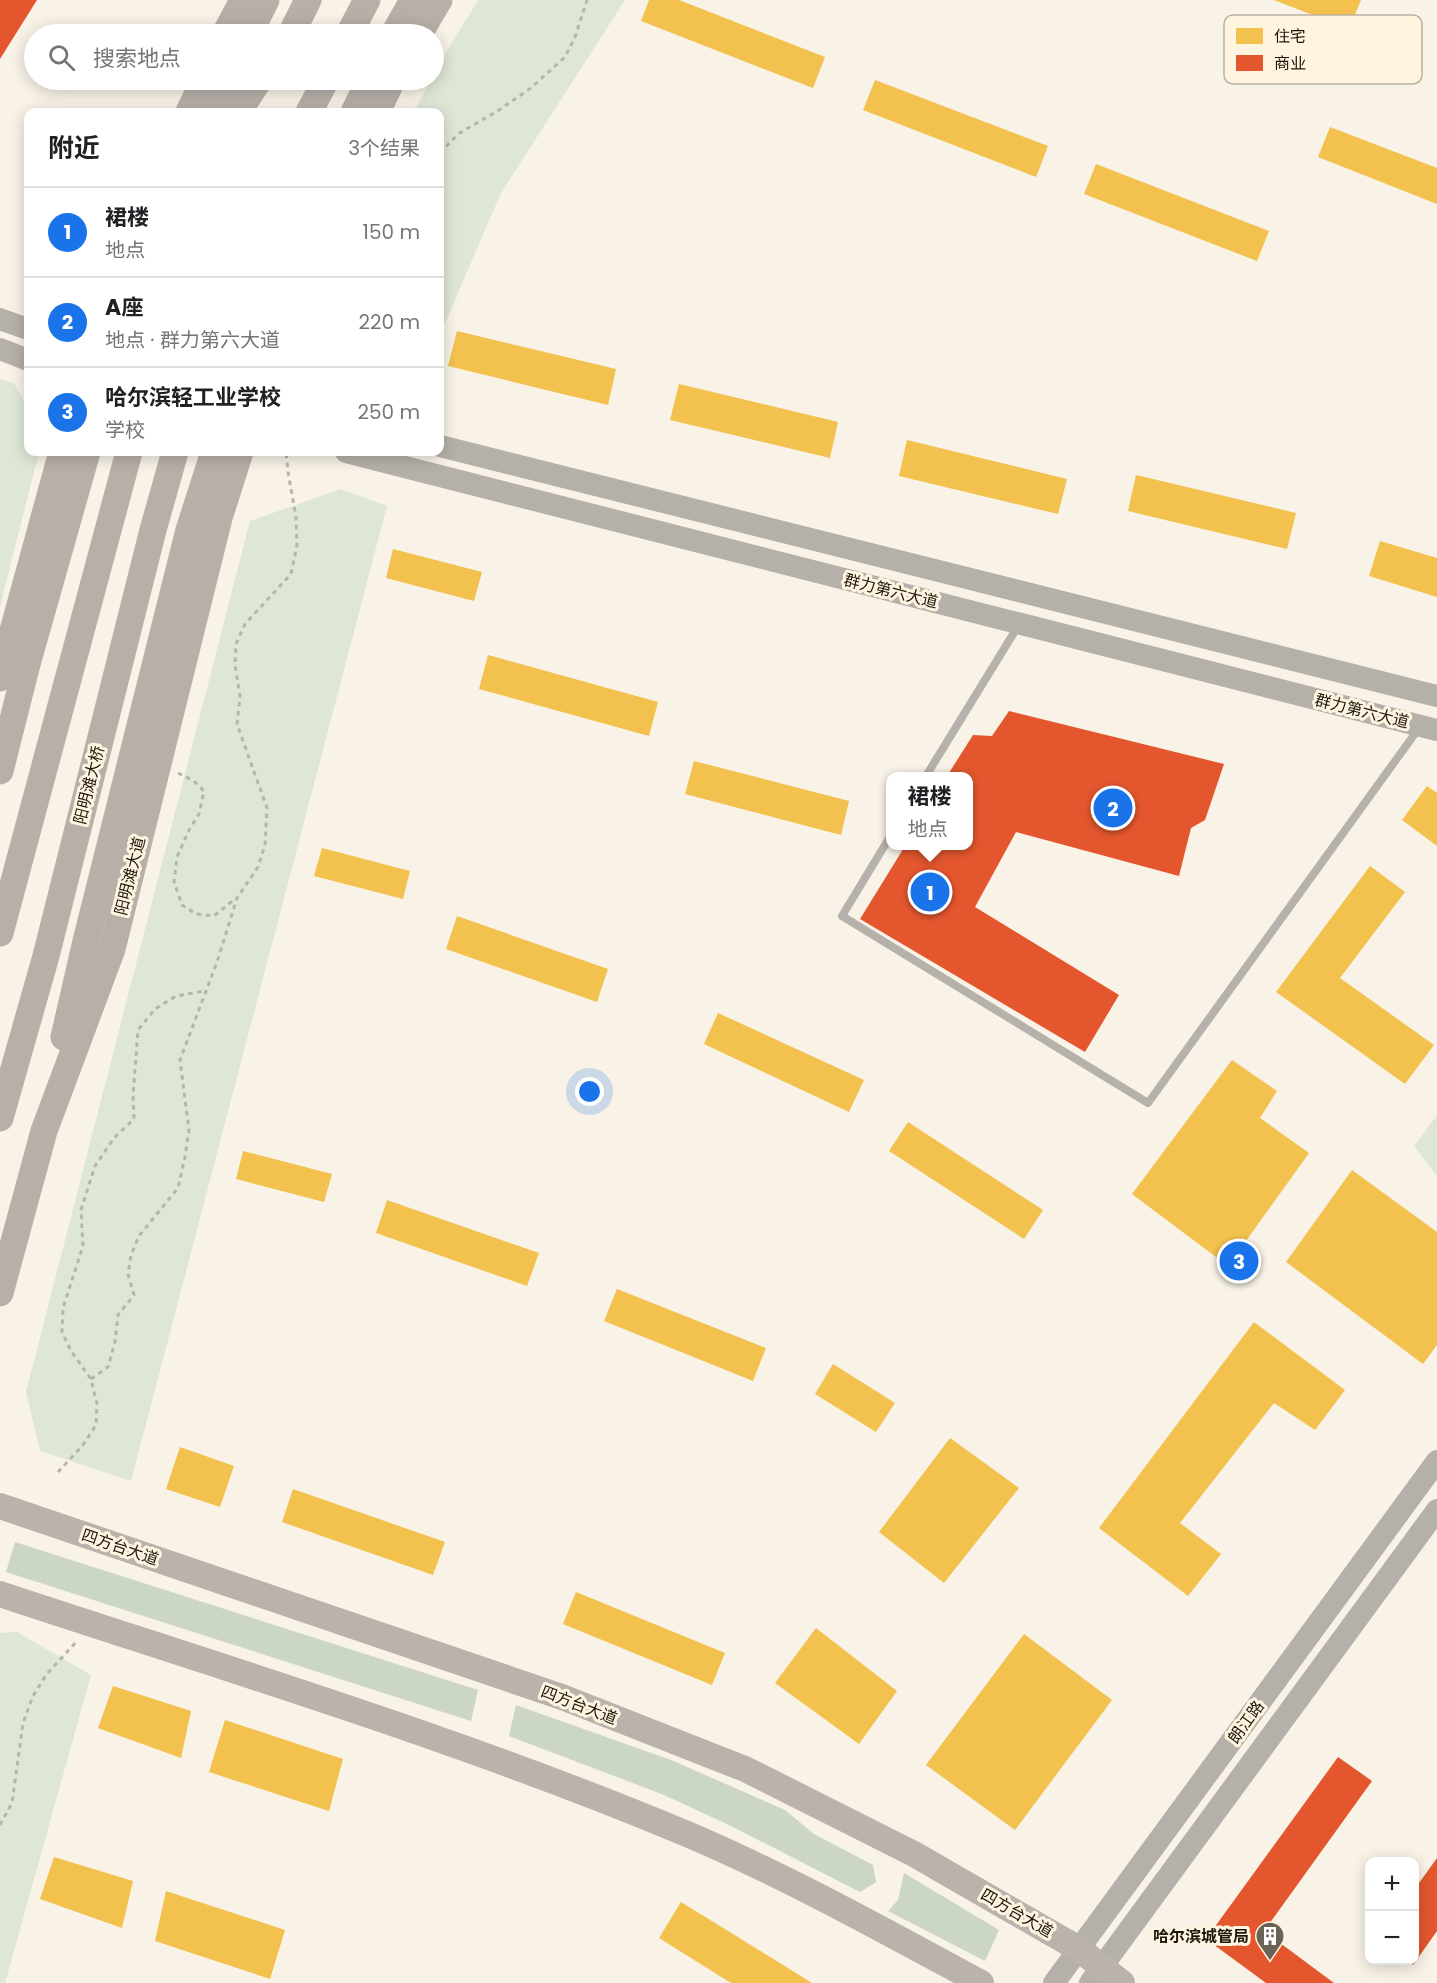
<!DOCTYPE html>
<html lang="zh">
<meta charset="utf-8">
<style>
body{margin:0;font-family:Poppins,"Noto Sans SC",sans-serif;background:#f6f6f6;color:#202124}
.controls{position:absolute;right:18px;bottom:18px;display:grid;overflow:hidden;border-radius:12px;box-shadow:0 3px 15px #0003}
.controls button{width:54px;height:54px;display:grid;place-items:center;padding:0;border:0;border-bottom:2px solid #e0e0e0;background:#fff;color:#202124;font:30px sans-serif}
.you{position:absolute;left:590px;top:1092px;width:21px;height:21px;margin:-15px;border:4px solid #fff;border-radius:50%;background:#1a73e8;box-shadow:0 0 0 9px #1a73e833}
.badge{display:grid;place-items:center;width:39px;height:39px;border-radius:50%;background:#1a73e8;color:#fff;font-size:20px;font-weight:700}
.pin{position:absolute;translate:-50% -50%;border:3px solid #fff;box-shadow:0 2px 6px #0006}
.popup{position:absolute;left:886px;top:772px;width:87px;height:78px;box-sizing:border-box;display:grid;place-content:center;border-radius:12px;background:#fff;filter:drop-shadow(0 2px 4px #0005);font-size:20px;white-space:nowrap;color:#757577}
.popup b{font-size:22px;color:#202124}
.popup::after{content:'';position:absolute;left:50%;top:100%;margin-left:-12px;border:12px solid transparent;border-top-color:#fff}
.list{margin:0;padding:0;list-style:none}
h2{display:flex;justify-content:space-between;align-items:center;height:78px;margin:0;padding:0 24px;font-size:26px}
h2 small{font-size:20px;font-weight:400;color:#757577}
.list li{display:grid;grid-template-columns:39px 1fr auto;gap:18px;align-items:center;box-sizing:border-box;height:90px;padding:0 24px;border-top:2px solid #e0e0e0}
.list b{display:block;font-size:22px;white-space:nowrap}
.list p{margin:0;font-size:20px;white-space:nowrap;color:#757577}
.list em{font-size:20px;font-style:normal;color:#757577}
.icon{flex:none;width:33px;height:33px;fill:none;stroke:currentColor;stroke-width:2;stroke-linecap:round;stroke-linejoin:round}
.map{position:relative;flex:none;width:1437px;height:1983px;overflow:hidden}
.search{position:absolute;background:#fff;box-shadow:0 3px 15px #0003;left:24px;top:24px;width:420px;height:66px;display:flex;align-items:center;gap:15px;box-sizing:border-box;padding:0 21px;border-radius:33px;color:#757577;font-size:22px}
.panel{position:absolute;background:#fff;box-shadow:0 3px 15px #0003;left:24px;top:108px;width:420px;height:348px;border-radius:12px}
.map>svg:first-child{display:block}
.green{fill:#dee7d5}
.forest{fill:#cbd7c2}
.homes{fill:#f2c14e}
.shops{fill:#e4572e}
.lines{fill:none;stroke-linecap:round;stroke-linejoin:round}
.path{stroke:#b8b3ac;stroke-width:3;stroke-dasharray:4.5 4.5;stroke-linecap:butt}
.service{stroke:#b7b1ac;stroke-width:8}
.secondary{stroke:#b6b0aa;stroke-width:22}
.primary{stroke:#bab3ac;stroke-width:26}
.trunk{stroke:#b7b0a9;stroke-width:27}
.labels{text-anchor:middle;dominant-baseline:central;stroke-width:6;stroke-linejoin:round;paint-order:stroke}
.street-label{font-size:16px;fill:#1c160a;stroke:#fff4e0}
.poi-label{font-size:16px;font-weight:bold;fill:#1c160a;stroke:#fff4e0;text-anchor:end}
.key{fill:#fff4e0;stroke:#bbb1a0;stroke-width:1.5}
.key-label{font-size:16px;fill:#1c160a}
</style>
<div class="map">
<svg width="1437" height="1983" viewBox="0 0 1437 1983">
<rect width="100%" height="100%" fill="#f8f2e7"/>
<!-- green -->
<path class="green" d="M 478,0 L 625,0 L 501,193 L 440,335 L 440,112 L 414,112 L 431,80 L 434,80 L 434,75 L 438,66 Z
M 0,379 L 14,383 L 28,409 L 28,452 L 39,452 L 0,607 Z
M 341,489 L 387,506 L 131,1481 L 40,1451 L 26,1392 L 250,521 Z
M 1437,1115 L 1437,1176 L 1414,1146 Z
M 17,1632 L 91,1675 L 5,1983 L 0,1983 L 0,1633 Z"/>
<!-- forest -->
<path class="forest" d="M 15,1542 L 478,1690 L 471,1721 L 6,1572 Z
M 516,1705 L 671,1760 L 785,1810 L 814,1834 L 873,1865 L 876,1882 L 860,1892 L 731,1826 L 664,1795 L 509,1736 Z
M 904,1873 L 999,1930 L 985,1961 L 888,1911 L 898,1900 Z"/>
<!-- homes -->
<path class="homes" d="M 649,0 L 679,0 L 825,57 L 813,88 L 641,21 Z
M 1274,0 L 1361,0 L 1349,29 Z
M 875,80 L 1048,146 L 1036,177 L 863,110 Z
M 1330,127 L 1437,168 L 1437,204 L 1318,157 Z
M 1096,164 L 1269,231 L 1257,261 L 1084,194 Z
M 457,331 L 616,369 L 608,405 L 448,366 Z
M 679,384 L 838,422 L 830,458 L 670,420 Z
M 907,440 L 1067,479 L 1058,514 L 899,476 Z
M 1136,475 L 1296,513 L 1287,549 L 1128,511 Z
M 1380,541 L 1437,558 L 1437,597 L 1369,576 Z
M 393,549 L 482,572 L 474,601 L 386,578 Z
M 488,655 L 658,702 L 649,736 L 479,689 Z
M 694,761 L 849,801 L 841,835 L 685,794 Z
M 1427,786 L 1437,793 L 1437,846 L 1402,820 Z
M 322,848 L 410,871 L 403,899 L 314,876 Z
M 1370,866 L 1405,892 L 1340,978 L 1434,1045 L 1405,1084 L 1276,992 Z
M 457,916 L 608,969 L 597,1002 L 446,949 Z
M 718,1013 L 864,1080 L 849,1112 L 704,1044 Z
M 1232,1060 L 1277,1091 L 1260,1118 L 1309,1153 L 1228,1266 L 1132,1194 Z
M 908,1122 L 1043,1210 L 1024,1239 L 889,1151 Z
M 243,1151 L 332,1174 L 324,1202 L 236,1179 Z
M 1352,1170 L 1437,1232 L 1437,1345 L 1423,1364 L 1286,1262 Z
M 387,1200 L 539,1253 L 527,1286 L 376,1233 Z
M 617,1289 L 766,1348 L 753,1381 L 604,1321 Z
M 1254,1322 L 1345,1390 L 1315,1430 L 1274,1403 L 1180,1523 L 1221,1554 L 1188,1596 L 1099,1528 Z
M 833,1364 L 895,1403 L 876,1432 L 815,1394 Z
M 950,1438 L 1019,1488 L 944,1583 L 879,1532 Z
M 180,1447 L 234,1466 L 220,1507 L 166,1489 Z
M 293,1489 L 445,1542 L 433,1575 L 282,1522 Z
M 576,1592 L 725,1653 L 712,1685 L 563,1624 Z
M 816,1628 L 897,1691 L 859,1744 L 775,1683 Z
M 1024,1634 L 1112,1700 L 1015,1830 L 926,1765 Z
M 113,1686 L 191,1711 L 181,1758 L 98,1728 Z
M 225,1720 L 343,1759 L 329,1811 L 209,1772 Z
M 54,1857 L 133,1881 L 122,1928 L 40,1899 Z
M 166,1891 L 285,1930 L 270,1979 L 155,1941 Z
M 681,1902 L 812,1983 L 731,1983 L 659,1938 Z"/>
<!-- shops -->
<path class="shops" d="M 0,0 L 37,0 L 0,59 Z
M 1009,711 L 1224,764 L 1205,820 L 1191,828 L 1179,876 L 1016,832 L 975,907 L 1119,995 L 1085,1052 L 860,919 L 905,846 L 969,846 L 969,776 L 947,776 L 973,735 L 992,736 Z
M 1338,1757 L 1372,1781 L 1264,1931 L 1334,1983 L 1266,1983 L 1206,1939 Z
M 1437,1858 L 1437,1931 L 1413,1965 L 1406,1960 L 1414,1960 L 1414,1890 Z"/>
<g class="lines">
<!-- path -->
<path class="path" d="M 440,153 L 458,134 L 496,112 L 531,88 L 565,57 L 575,37 L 587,0
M 178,773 L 194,781 L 204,791 L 199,814 L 189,830 L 177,857 L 174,882 L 182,905 L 196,914 L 214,916 L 235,899
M 91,1379 L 108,1367 L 115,1342 L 118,1315 L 134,1295 L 128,1274 L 131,1255 L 139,1236 L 178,1188 L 185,1157 L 189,1130 L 180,1060 L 217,962 L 237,898 L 258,867 L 265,845 L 267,808 L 237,724 L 240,696 L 235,665 L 236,644 L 245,624 L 291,574 L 297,545 L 296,517 L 288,472 L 286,452
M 58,1472 L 83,1445 L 96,1425 L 97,1404 L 91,1379 L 71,1351 L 62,1332 L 63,1308 L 83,1246 L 81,1210 L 95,1166 L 114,1138 L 134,1119 L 133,1096 L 138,1030 L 155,1009 L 176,996 L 205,991
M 0,1825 L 12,1803 L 23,1723 L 33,1696 L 46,1675 L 77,1641"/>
<!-- service -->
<path class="service" d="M 926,776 L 1018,626
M 891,835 L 842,916 L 1148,1103 L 1419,728"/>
<!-- secondary -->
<path class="secondary" d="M 0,319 L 28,329
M 0,349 L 28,360
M 440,446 L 1437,696
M 346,452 L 1437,730
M 1054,1983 L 1437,1461
M 1090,1983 L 1437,1510"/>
<!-- primary -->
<path class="primary" d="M 0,1506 L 562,1697 L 745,1769 L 914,1854 L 1079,1949 L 1122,1983
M 0,1594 C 230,1670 463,1740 687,1834 C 788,1877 885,1931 981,1983"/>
<!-- trunk -->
<path class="trunk" d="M 225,34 L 243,0
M 249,34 L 266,0
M 291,34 L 308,0
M 349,34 L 367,0
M 394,34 L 413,0
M 419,34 L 439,0
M 189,112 L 204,80
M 213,112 L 228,80
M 238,112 L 259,80
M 309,112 L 326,80
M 354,112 L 370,80
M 377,112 L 392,80
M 0,678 L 62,452
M 0,771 L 27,664 L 87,452
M 0,933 L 129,452
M 64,1037 L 86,941 L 189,530 L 214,452
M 0,1118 L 46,956 L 153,530 L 175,452
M 0,1293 L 44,1131 L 112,949 L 219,518 L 240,452"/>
</g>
<!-- icons -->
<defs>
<g id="building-pin" transform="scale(1.5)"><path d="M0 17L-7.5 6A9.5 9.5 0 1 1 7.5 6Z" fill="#696357" stroke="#fff4e0"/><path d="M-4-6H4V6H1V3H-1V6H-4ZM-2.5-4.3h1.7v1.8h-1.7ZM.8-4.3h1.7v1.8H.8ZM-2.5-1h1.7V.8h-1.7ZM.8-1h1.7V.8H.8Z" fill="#fff"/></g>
</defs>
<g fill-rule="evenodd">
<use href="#building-pin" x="1270" y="1936"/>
</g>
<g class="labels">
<!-- street labels -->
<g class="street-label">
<text transform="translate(891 591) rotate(14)">群力第六大道</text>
<text transform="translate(1362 711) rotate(14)">群力第六大道</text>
<text transform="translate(89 785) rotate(-76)">阳明滩大桥</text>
<text transform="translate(130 876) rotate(-76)">阳明滩大道</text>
<text transform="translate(120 1547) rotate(19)">四方台大道</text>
<text transform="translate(579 1705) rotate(21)">四方台大道</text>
<text transform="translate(1246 1722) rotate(-54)">朗江路</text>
<text transform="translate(1017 1913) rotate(30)">四方台大道</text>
</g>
<!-- poi labels -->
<g class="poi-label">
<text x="1249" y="1936">哈尔滨城管局</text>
</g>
</g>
<!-- legend -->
<rect x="1224" y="15" width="198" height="69" rx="9" class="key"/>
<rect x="1236" y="28" width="27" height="16" fill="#f2c14e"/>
<rect x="1236" y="55" width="27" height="16" fill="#e4572e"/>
<g class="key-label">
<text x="1274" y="42">住宅</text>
<text x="1274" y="69">商业</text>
</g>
</svg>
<div class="controls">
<button>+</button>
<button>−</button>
</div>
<div class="you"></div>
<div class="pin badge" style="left:930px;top:892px">1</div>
<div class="popup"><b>裙楼</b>地点</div>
<div class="pin badge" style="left:1113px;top:808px">2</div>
<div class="pin badge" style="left:1239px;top:1261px">3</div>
<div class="search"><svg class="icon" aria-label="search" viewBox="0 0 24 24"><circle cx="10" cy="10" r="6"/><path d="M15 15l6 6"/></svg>搜索地点</div>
<section class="panel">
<h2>附近<small>3个结果</small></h2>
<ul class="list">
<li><span class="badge">1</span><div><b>裙楼</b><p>地点</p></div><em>150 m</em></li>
<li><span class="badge">2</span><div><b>A座</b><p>地点 · 群力第六大道</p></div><em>220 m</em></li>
<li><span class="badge">3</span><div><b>哈尔滨轻工业学校</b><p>学校</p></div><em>250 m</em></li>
</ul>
</section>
</div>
